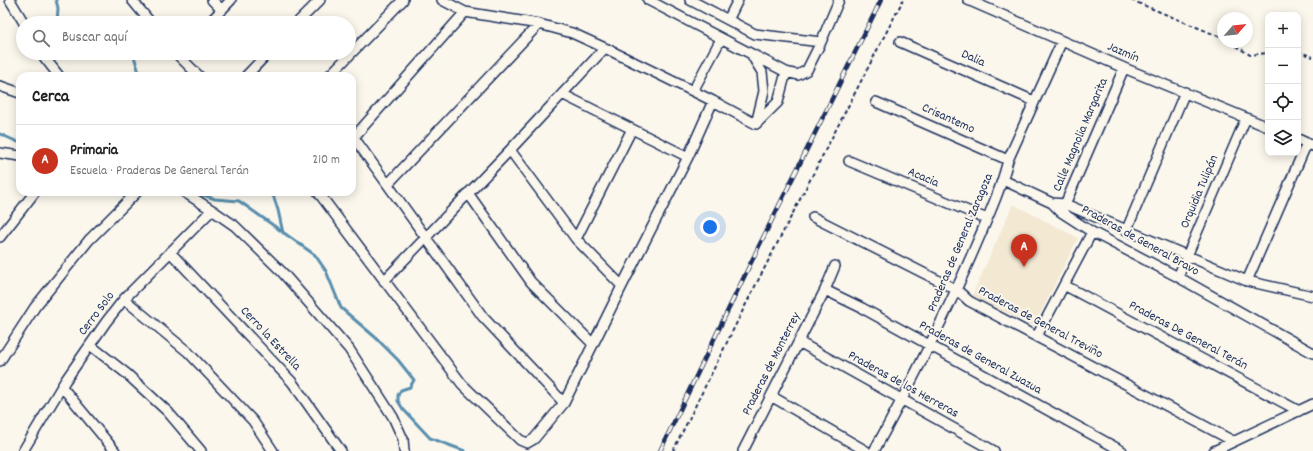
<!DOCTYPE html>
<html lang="es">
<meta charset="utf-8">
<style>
body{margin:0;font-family:Dekko,sans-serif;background:#f2f2f2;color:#202124}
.controls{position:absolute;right:12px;top:12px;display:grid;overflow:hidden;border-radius:8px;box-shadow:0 2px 10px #0003}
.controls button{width:36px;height:36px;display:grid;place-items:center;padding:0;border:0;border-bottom:1px solid #e0e0e0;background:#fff;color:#202124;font:20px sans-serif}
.compass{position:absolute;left:1217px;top:12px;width:36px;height:36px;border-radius:50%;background:#fff;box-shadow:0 2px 10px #0003;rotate:62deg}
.you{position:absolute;left:710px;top:227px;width:14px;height:14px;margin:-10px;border:3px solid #fff;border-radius:50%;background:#1a73e8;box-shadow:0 0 0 6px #1a73e833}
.badge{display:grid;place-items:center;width:26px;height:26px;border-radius:50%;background:#c8321e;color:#fff;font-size:13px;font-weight:700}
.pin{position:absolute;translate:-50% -33px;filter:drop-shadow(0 1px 2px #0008)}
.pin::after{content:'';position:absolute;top:21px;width:14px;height:12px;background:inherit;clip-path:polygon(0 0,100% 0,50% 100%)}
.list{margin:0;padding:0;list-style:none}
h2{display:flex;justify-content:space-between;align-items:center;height:52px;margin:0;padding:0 16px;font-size:17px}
h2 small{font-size:13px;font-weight:400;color:#757577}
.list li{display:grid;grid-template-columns:26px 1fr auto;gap:12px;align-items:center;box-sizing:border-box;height:72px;padding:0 16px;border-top:1px solid #e0e0e0}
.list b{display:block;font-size:15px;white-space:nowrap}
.list p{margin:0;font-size:13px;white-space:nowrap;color:#757577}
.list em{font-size:13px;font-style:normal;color:#757577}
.icon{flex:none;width:22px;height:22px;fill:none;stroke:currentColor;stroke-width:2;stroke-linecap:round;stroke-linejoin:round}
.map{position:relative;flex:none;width:1313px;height:451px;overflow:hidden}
.search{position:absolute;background:#fff;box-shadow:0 2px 10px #0003;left:16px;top:16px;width:340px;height:44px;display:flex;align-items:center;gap:10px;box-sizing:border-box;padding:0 14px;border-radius:22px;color:#757577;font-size:15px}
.panel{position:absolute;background:#fff;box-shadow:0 2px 10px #0003;left:16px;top:72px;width:340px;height:124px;border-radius:12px}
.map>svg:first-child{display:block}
.built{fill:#f3e8d2}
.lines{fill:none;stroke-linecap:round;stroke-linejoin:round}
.stream{stroke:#598eae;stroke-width:3}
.street-casing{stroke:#1b2f5e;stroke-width:12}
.path{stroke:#1b2f5e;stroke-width:2;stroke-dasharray:4 3;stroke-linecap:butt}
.street{stroke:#fbf7ec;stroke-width:9}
.rail-casing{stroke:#1b2f5e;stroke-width:4.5}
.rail{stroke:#fbf7ec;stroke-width:3;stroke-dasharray:9;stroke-linecap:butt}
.labels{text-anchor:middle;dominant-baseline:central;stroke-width:4;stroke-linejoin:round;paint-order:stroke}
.street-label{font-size:13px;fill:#1b2f5e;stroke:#fbf7ec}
</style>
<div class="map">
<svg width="1313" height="451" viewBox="0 0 1313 451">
<rect width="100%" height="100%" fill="#fbf7ec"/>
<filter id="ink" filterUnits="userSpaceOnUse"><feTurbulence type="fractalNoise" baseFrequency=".025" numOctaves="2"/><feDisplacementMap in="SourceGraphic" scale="8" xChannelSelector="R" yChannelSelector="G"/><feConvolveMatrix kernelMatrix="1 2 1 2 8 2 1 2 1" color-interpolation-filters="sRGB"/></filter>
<g filter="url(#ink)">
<!-- built -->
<path class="built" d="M 1013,204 L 1078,238 L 1034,326 L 972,296 Z"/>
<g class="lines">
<!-- stream -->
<path class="stream" d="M 56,0 L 58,8 L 57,23
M 72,53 L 81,57 L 123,53
M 133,53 L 140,76
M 0,134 L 20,143
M 194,192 L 215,199 L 239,201 L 315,255 L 326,271 L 341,308 L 375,337 L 398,360 L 414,380 L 410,387 L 401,390 L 398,395 L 398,401 L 403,409 L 430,438 L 465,451
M 272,192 L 278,210 L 283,233"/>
<!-- street casing -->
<g class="street-casing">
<path id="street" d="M 10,0 L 24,23
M 132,0 L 151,23
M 212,0 L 222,10
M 442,0 L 465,12 L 539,24 L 572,33 L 605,48 L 713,101 L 756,124
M 648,0 L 786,72 L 798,75 L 807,70 L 821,42 L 839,0
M 690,0 L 755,34 L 821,42
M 968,0 L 1124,68 L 1268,127
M 728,20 L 738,0
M 209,23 L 231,0
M 297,23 L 320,0
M 900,42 L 1034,101
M 41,53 L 59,76
M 176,53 L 199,76
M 751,54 L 762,72 L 764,91 L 756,124
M 246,76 L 268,53
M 329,76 L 403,0
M 0,86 L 20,93
M 693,91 L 721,39
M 562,94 L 688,157
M 876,102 L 1008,160
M 756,124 L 778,102 L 786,72
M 352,135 L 483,317 L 564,403
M 354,137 L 465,12
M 1298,139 L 1313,146
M 510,150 L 576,239 L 622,286
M 0,153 L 20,156
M 849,161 L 987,219
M 1003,180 L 1052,203 L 1061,212 L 1092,232 L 1178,277 L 1313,353
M 388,184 L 539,24
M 184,192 L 212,210 L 235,226 L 282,272 L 349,349 L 393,417 L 403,439 L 404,451
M 318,192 L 462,384 L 520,440 L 527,443 L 534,439 L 564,403 L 622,286 L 688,157 L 713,101
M 468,193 L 531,282 L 593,344
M 1052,203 L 1065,204 L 1247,281 L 1313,296
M 1063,209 L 1124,68
M 813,217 L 957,290 L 969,301 L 1233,441
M 1127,229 L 1185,92
M 0,237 L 35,192
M 576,239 L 632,129
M 170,252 L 292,382 L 341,451
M 1178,277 L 1246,118
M 384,281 L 510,150 L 605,48
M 1247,281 L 1307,143
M 1064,285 L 1299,411
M 825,290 L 862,308 L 1122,451
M 124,299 L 188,352 L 253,421 L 273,451
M 1037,336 L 1092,232
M 799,342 L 994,451
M 90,345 L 127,374 L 168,412 L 201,451
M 0,361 L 35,307 L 89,240 L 137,192
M 62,387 L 115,451
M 771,396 L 866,451
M 23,451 L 65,381 L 106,322 L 124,299 L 212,210
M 743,451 L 825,290 L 835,266
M 874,451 C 911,384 946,315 976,245 C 988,217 1001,189 1008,160 L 1062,41
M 1214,451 L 1313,404"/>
</g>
<!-- path -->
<path class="path" d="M 1131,0 L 1223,38
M 1230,42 L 1250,55 L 1268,53
M 1298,51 L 1313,57
M 673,451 L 748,300 L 903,0"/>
<!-- street -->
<use href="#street" class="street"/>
<!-- rail casing -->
<g class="rail-casing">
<path id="rail" d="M 660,451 L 758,248 L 881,0"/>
</g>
<!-- rail -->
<use href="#rail" class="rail"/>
</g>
</g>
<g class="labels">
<!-- street labels -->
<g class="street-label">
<text transform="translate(1123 53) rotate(23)">Jazmín</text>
<text transform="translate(973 59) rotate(24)">Dalia</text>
<text transform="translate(948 119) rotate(24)">Crisantemo</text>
<text transform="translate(1081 135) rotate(-67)">Calle Magnolia Margarita</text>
<text transform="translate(923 178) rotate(23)">Acacia</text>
<text transform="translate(1200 192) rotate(-67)">Orquidia Tulipán</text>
<text transform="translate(1140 241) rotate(29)">Praderas de General Bravo</text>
<text transform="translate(961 243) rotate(-67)">Praderas de General Zaragoza</text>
<text transform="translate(97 314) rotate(-53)">Cerro Solo</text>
<text transform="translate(1040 323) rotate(28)">Praderas de General Treviño</text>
<text transform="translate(1188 336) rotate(28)">Praderas De General Terán</text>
<text transform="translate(270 339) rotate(47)">Cerro la Estrella</text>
<text transform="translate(980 358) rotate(29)">Praderas de General Zuazua</text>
<text transform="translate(772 364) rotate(-63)">Praderas de Monterrey</text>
<text transform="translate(903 385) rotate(29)">Praderas de los Herreras</text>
</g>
</g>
</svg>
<div class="controls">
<button>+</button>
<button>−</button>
<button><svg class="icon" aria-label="locate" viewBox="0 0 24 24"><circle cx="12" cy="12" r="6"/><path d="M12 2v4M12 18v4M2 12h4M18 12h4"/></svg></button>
<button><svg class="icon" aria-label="layers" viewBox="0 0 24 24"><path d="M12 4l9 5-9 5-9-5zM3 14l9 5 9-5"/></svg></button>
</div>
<svg class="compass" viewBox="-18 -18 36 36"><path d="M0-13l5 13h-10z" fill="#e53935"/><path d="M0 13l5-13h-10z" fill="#757577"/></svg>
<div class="you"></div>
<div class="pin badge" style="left:1024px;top:267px">A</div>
<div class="search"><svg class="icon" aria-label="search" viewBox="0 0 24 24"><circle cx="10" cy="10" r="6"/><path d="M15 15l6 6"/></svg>Buscar aquí</div>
<section class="panel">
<h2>Cerca<small></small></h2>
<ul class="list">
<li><span class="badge">A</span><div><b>Primaria</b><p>Escuela · Praderas De General Terán</p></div><em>210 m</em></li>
</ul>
</section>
</div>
